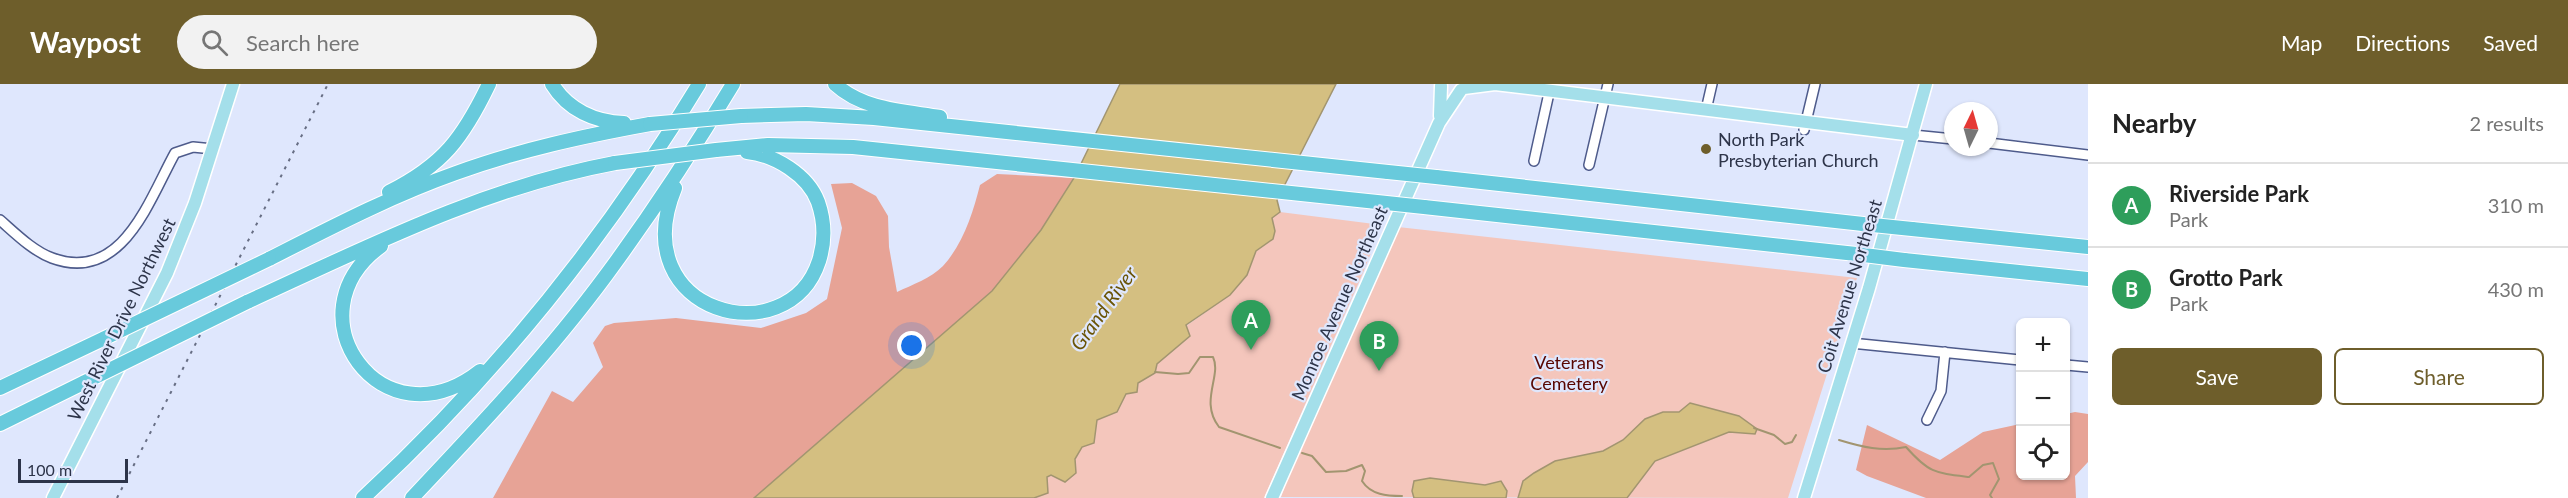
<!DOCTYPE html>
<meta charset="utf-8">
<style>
body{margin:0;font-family:Lato,sans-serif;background:#f2f2f2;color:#222}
.controls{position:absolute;right:18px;bottom:18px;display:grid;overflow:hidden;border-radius:9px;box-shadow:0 2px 4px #0004}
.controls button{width:54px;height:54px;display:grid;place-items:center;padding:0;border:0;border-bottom:2px solid #e0e0e0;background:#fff;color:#222;font:30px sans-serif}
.compass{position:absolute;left:1944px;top:18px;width:54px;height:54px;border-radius:50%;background:#fff;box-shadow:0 2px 4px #0004;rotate:5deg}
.scale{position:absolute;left:18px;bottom:15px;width:110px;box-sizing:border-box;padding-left:6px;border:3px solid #2d3449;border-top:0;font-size:16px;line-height:21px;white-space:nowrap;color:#2d3449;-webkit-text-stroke:4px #dfe7fd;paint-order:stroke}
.you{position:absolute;left:912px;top:262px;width:21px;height:21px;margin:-15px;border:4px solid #fff;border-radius:50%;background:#1a73e8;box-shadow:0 0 0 9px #1a73e833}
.badge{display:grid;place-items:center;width:39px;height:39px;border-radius:50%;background:#6e5e2b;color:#fff;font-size:20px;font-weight:700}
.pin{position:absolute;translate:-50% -50px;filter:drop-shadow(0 2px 3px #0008)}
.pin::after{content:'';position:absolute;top:32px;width:21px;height:18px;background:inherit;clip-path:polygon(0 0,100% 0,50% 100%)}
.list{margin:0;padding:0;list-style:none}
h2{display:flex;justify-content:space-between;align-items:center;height:78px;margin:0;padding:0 24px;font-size:26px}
h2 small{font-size:20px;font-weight:400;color:#767676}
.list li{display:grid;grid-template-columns:39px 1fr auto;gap:18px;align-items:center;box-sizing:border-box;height:84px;padding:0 24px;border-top:2px solid #e0e0e0}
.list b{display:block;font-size:22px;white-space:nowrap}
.list p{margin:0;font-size:20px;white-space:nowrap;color:#767676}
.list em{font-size:20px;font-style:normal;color:#767676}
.actions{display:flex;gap:12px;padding:18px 24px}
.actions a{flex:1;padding:14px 0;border:2px solid #6e5e2b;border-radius:9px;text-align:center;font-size:21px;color:#6e5e2b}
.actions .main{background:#6e5e2b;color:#fff}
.icon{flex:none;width:33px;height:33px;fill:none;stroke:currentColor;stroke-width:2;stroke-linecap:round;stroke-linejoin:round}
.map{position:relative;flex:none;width:2088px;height:414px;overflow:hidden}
header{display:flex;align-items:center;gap:36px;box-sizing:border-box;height:84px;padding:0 30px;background:#6e5e2b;color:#fff}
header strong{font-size:28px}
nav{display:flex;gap:33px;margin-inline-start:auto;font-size:21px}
.search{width:420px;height:54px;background:#f2f2f2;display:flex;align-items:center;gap:15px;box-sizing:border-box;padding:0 21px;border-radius:33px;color:#767676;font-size:22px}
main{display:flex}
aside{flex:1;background:#fff}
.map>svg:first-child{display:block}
.green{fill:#f4c6bc}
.forest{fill:#e7a396}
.water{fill:#d4bf81;stroke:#a29570;stroke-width:1.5}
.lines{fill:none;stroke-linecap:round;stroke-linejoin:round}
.stream{stroke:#a29570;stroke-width:2}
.minor-casing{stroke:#4e5b8b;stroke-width:12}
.major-casing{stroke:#fff;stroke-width:15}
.highway-casing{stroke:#fff;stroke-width:16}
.minor{stroke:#fff;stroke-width:9}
.major{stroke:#a4dfea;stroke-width:12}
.highway{stroke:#68cadc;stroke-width:14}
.rail{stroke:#676e84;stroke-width:2;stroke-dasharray:3 6;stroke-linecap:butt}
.highway-bridge-casing{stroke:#fff;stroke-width:16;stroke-linecap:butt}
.highway-bridge{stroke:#68cadc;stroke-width:14}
.poi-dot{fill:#6e5e2b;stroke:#dfe7fd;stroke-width:2}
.labels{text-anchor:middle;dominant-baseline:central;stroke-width:4.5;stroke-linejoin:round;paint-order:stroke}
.poi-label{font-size:18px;fill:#2d3449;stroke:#dfe7fd;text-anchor:start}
.street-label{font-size:18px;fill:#2d3449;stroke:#dfe7fd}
.park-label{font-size:18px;fill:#580600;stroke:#dfe7fd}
.water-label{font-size:20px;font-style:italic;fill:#6a5406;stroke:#dfe7fd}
</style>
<header>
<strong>Waypost</strong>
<div class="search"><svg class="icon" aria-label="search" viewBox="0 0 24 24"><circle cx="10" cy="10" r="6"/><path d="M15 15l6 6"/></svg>Search here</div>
<nav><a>Map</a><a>Directions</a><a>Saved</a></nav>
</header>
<main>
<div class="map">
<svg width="2088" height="414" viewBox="0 0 2088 414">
<rect width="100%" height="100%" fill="#dfe7fd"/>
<!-- green -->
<path class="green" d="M 1280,128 L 1382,141 L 1363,189 L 1264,414 L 1034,414 L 1048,408 L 1047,393 L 1075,375 L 1082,363 L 1094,359 L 1097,336 L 1117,328 L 1126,310 L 1137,308 L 1138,299 L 1155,289 L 1157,280 L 1190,252 L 1186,242 L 1230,211 L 1246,191 L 1256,167 L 1273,155 L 1275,147 L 1272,134 Z
M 1398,143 L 1857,194 L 1788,414 L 1281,413 L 1289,391 Z"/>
<!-- forest -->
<path class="forest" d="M 997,90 L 1074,94 L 1041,146 L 992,207 L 754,414 L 493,414 L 552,307 L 573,318 L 603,283 L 593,259 L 605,242 L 614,239 L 676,234 L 761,244 L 806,229 L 827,215 L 842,144 L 831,100 L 852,99 L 876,112 L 888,132 L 889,163 L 897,208 C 912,201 931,194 943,182 C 963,160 973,129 980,101 Z
M 2075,328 L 2088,330 L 2088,378 L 2075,392 L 2076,414 L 1926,414 L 1867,392 L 1856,386 L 1867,341 L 1940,376 L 1983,348 L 2020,340 L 2020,392 L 2066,392 L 2066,330 Z"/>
<!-- water -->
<path class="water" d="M 1120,0 L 1336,0 L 1277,116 L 1280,128 L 1272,134 L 1275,147 L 1273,155 L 1256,167 L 1247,191 L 1230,211 L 1186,241 L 1190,252 L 1157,280 L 1155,289 L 1138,299 L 1137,308 L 1126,310 L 1117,328 L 1097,336 L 1094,359 L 1082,363 L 1075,375 L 1076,389 L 1065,398 L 1051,391 L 1047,393 L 1048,409 L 1034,414 L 754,414 L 992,207 L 1041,146 L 1074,94 Z
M 1690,319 L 1739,332 L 1757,345 L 1755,350 L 1729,348 L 1655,377 L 1627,414 L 1518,414 L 1523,397 L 1534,389 L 1555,377 L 1603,367 L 1623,356 L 1645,335 L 1663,328 L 1679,328 Z
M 1430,394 L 1485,401 L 1501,397 L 1507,407 L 1506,414 L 1414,414 L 1412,407 L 1414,397 Z"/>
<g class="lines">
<!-- stream -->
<path class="stream" d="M 1155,288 L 1178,290 L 1189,289 L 1200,273 L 1213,273 C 1222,292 1199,317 1219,343 L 1280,364
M 1754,344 L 1774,351 L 1785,360 L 1792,358 L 1796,351
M 1839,356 C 1862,363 1882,368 1906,363 C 1929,389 1935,389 1969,393 L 1983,381 L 1993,379 L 1999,395 L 1990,411 L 1992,414
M 1302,369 L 1312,372 L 1326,388 L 1346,387 L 1362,381 L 1365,387 L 1362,397 C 1371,411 1387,412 1402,412"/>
<!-- minor casing -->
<g class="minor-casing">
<path id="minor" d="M 1706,26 L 1712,0
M 1804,46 L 1815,0
M 1913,51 L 1953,55
M 1989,59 L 2088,71
M 1534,77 L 1551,0
M 1589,81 L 1608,0
M 0,136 C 16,150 33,167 52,174 C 122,200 149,116 175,69 L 193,63 L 213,65
M 1851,259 L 2020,276
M 2066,281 L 2088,283
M 1927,336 L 1941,307 L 1945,268"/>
</g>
<!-- major casing -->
<g class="major-casing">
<path id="major" d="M 1464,4 L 1495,0 L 1913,51
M 1440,32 L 1441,2
M 53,414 L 167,189 L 195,119 L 233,0
M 1272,414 L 1439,39 L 1461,6
M 1804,414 L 1869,204 L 1926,0"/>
</g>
<!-- highway casing -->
<g class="highway-casing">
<path id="highway" d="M 552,0 C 568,26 595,38 624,39
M 835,0 C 863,26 904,27 940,33
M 741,32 L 806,30 L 874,34 L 1388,88
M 716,66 L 768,61 L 853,63 L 1377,118
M 1436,93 L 1863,140
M 675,104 C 623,230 788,272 819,177 C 825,158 825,138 818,118 C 808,91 775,71 747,68
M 389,108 C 443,81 463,54 489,0
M 1424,123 L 1856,170
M 1912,145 L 2088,163
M 381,162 C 287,230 382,364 480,287
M 269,175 C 330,144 391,112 456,89 C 519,66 584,52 650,40
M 1904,176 L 2088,195
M 247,218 C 367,163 485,103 615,79
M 0,304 L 105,254
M 0,340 L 85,298
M 363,414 C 494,293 607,153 699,0
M 412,414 C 480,342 548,270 607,190 C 652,129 694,65 733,0"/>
</g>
<!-- minor -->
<use href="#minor" class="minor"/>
<!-- major -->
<use href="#major" class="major"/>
<!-- highway -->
<use href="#highway" class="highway"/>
<!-- rail -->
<path class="rail" d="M 117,414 L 328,0"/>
<!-- highway-bridge casing -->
<g class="highway-bridge-casing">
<path id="highway-bridge" d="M 650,40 L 741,32
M 615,79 L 716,66
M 1388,88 L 1436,93
M 1377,118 L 1424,123
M 1863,140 L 1912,145
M 1856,170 L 1904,176
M 105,254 L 269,175
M 85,298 L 247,218"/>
</g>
<!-- highway-bridge -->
<use href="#highway-bridge" class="highway-bridge"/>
</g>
<!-- markers -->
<circle class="poi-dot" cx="1706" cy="65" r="6"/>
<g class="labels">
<!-- poi labels -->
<g class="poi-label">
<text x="1718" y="55">North Park<tspan x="1718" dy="21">Presbyterian Church</tspan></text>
</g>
<!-- street labels -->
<g class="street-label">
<text transform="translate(1849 202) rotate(-73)">Coit Avenue Northeast</text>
<text transform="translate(1339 219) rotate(-66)">Monroe Avenue Northeast</text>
<text transform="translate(121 235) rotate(-64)">West River Drive Northwest</text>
</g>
<!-- park labels -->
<g class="park-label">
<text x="1569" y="278">Veterans<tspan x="1569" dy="21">Cemetery</tspan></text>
</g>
<!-- water labels -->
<g class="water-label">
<text transform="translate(1103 224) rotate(-54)">Grand River</text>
</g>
</g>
</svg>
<div class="controls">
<button>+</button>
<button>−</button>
<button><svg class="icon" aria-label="locate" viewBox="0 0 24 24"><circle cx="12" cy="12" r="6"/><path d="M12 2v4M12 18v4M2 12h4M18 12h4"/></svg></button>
</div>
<svg class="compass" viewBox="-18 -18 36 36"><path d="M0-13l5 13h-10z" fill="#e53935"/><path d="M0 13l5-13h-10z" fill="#767676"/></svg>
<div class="scale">100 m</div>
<div class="you"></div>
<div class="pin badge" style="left:1251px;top:266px;background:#2e9e5b">A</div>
<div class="pin badge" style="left:1379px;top:287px;background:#2e9e5b">B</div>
</div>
<aside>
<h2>Nearby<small>2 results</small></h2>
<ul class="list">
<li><span class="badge" style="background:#2e9e5b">A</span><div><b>Riverside Park</b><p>Park</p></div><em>310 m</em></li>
<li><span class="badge" style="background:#2e9e5b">B</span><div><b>Grotto Park</b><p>Park</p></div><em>430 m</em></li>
</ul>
<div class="actions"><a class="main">Save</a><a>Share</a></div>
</aside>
</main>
